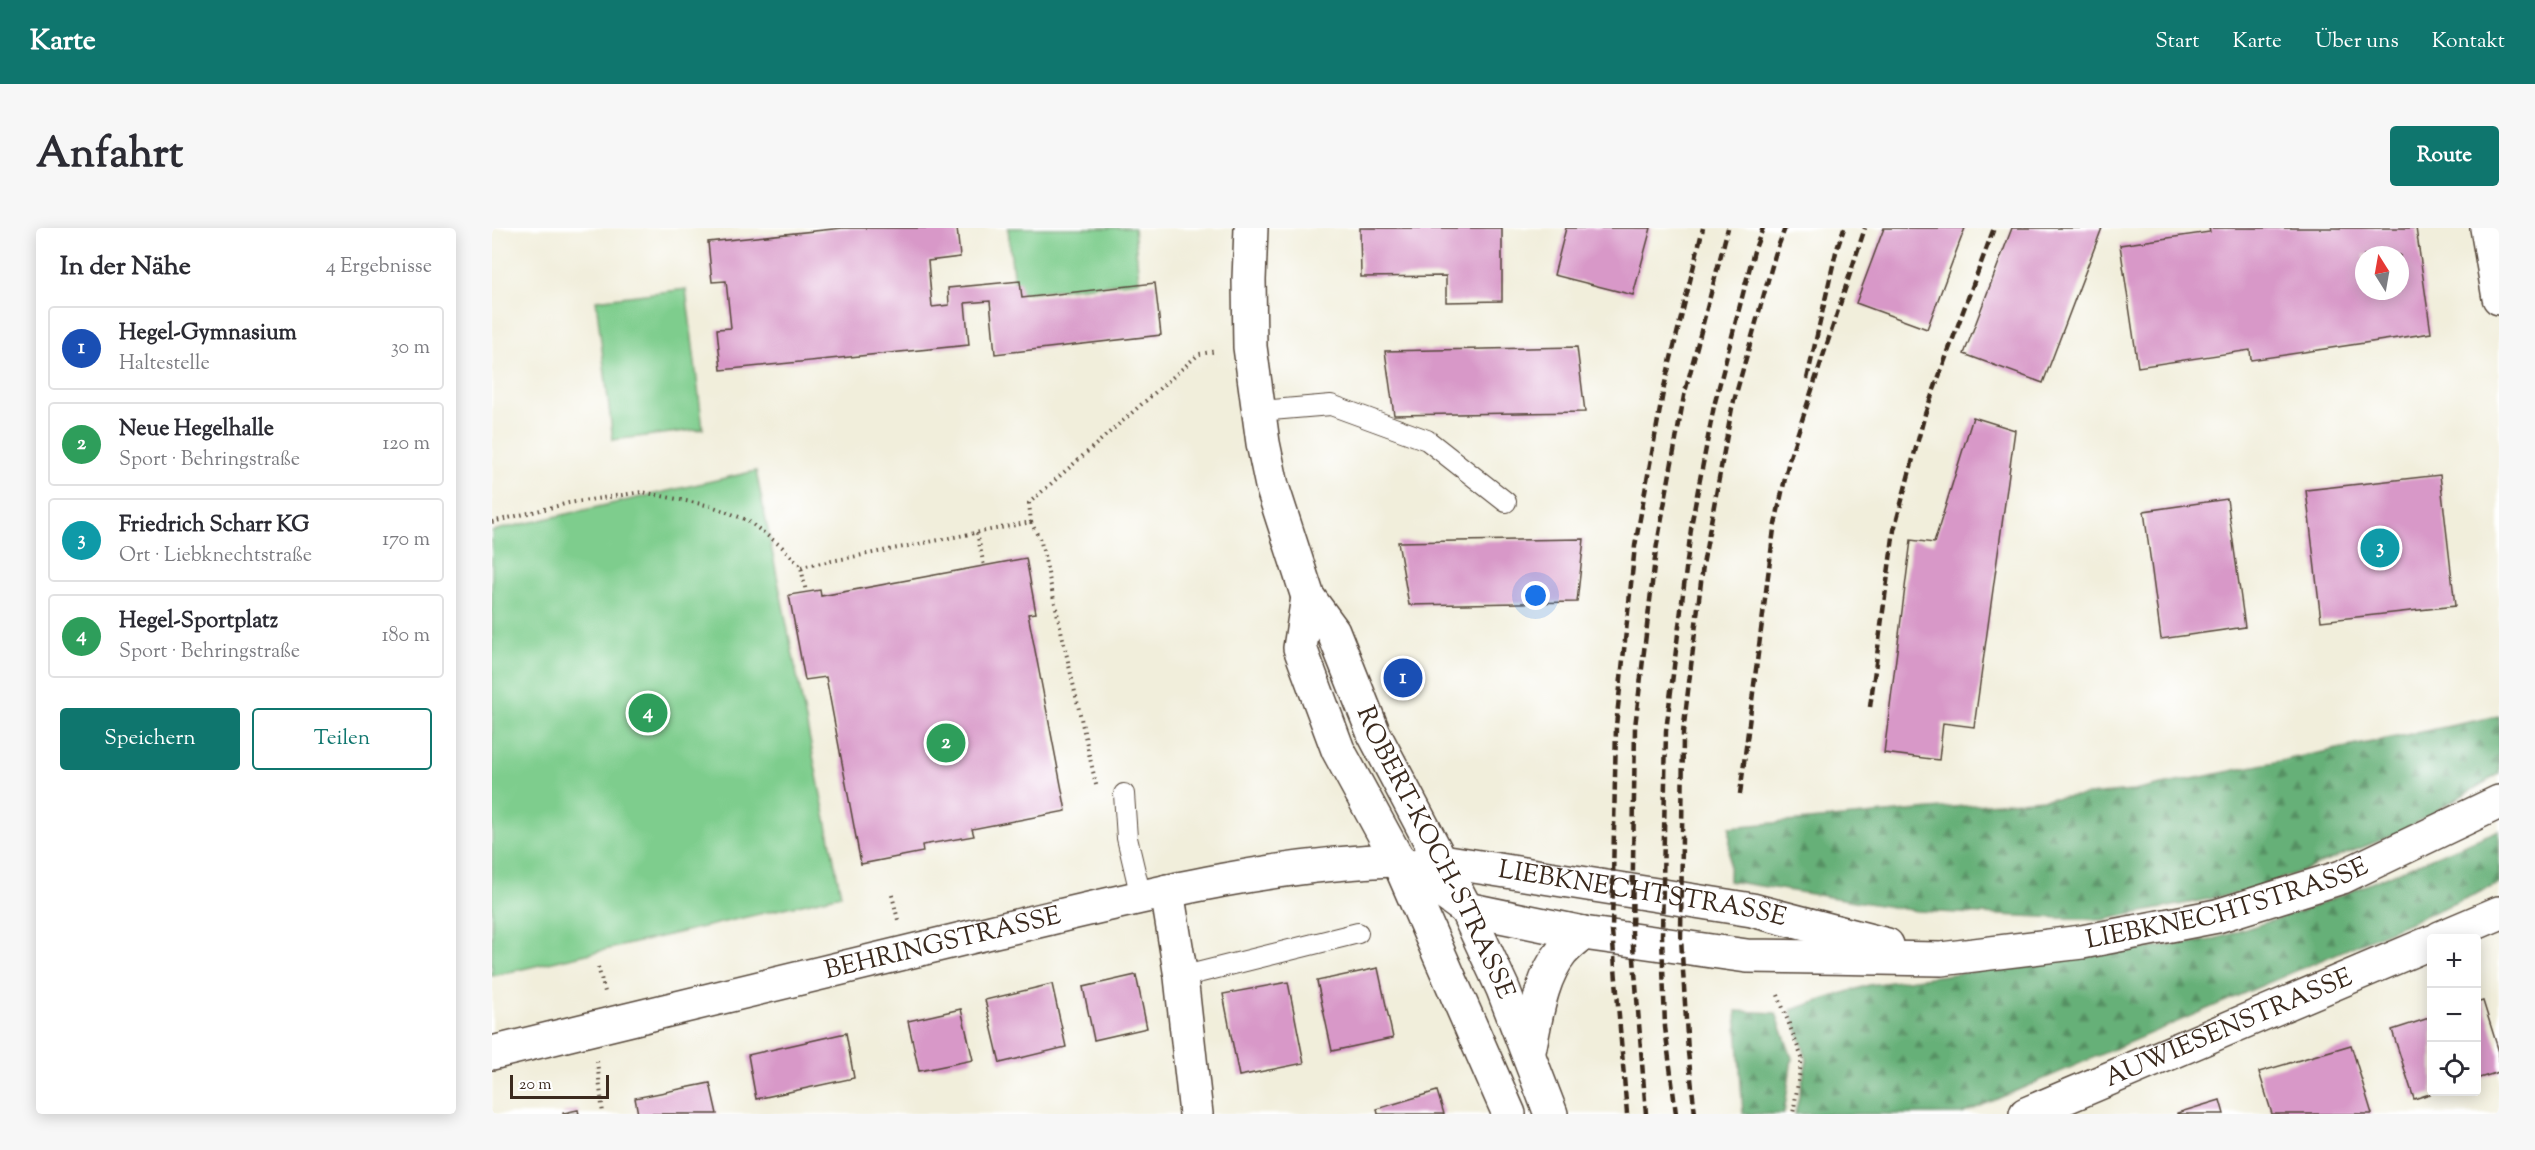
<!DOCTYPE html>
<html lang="de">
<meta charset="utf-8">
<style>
body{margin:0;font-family:"Sorts Mill Goudy",serif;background:#f7f7f7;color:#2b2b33}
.controls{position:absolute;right:18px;bottom:18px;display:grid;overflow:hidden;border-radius:6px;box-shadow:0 3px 15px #0003}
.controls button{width:54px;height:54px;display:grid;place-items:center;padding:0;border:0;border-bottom:2px solid #e1e1e2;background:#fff;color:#2b2b33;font:30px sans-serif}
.compass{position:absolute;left:1863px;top:18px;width:54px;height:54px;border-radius:50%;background:#fff;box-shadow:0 3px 15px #0003;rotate:349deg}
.scale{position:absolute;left:18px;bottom:15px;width:99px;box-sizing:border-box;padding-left:6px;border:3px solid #3b2a1e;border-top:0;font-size:16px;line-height:21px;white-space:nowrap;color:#3b2a1e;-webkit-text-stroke:4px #fff;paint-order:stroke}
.you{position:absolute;left:1044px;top:368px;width:21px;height:21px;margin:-15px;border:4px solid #fff;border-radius:50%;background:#1a73e8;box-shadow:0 0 0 9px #1a73e833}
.badge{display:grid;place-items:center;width:39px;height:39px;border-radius:50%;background:#0f766e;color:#fff;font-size:20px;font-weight:700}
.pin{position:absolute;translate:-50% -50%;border:3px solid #fff;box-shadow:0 2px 6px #0006}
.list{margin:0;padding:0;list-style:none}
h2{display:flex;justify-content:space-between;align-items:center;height:78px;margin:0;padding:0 24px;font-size:26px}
h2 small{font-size:20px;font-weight:400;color:#7c7c81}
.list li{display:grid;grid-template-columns:39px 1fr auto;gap:18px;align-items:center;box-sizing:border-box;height:84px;margin:0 12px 12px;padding:0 12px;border:2px solid #e1e1e2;border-radius:6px}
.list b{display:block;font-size:22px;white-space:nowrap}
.list p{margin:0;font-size:20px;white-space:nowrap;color:#7c7c81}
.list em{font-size:20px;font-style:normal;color:#7c7c81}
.actions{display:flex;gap:12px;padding:18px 24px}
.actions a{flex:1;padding:14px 0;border:2px solid #0f766e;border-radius:6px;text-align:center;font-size:21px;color:#0f766e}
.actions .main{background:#0f766e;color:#fff}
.icon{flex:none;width:33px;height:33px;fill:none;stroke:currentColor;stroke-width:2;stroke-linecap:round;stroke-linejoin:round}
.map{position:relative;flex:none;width:2007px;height:886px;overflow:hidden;border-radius:6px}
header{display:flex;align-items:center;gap:36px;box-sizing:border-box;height:84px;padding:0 30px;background:#0f766e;color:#fff}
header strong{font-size:28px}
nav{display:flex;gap:33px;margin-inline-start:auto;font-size:21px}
.intro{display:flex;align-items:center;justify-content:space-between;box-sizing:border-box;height:144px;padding:0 36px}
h1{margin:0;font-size:42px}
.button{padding:15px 27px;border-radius:6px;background:#0f766e;color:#fff;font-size:21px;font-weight:700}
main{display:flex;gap:36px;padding:0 36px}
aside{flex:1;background:#fff;border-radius:6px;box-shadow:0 3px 15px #0003}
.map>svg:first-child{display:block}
.forest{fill:url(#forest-firs);stroke:#506d4b;stroke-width:1.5}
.pitch{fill:#7ecd8d;stroke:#5c7c56;stroke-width:1.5}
.building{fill:#d898c8;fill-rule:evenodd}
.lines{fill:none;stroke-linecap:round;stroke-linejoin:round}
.lane-casing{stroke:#56473a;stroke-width:22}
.street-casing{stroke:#56473a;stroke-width:36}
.secondary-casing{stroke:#56473a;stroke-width:36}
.path{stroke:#56473a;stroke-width:4;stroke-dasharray:1.5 4.5;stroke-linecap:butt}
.lane{stroke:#fff;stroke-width:20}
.street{stroke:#fff;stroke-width:33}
.secondary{stroke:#fff;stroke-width:33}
.rail{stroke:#3b2a1e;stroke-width:4.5;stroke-dasharray:9 4.5;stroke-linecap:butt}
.labels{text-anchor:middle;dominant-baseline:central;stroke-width:6;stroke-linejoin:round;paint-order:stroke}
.street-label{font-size:26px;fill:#3b2a1e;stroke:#fff}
</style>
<header>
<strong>Karte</strong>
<nav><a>Start</a><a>Karte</a><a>Über uns</a><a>Kontakt</a></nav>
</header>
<div class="intro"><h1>Anfahrt</h1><a class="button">Route</a></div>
<main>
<aside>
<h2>In der Nähe<small>4 Ergebnisse</small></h2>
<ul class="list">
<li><span class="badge" style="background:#1a4fb4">1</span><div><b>Hegel-Gymnasium</b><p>Haltestelle</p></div><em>30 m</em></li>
<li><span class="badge" style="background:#2e9e5b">2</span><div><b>Neue Hegelhalle</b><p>Sport · Behringstraße</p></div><em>120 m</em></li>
<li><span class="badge" style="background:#0f9aa8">3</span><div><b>Friedrich Scharr KG</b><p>Ort · Liebknechtstraße</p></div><em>170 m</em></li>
<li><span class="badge" style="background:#2e9e5b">4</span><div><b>Hegel-Sportplatz</b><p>Sport · Behringstraße</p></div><em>180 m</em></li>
</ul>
<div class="actions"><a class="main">Speichern</a><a>Teilen</a></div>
</aside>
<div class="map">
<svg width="2007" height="886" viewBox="0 0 2007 886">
<defs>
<pattern id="forest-firs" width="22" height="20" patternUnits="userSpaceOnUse" patternTransform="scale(1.5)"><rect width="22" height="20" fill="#66b078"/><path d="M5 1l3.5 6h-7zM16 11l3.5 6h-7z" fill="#558f62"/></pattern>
</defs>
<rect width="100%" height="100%" fill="#fff"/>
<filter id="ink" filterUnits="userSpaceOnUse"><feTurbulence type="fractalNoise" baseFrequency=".0167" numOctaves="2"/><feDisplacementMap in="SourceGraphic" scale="12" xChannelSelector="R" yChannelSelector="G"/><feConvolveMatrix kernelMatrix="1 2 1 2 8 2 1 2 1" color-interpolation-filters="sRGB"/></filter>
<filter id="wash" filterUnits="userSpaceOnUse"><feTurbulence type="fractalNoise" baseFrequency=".008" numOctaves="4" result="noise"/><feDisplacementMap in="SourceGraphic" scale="24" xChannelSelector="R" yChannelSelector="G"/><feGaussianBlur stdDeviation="1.35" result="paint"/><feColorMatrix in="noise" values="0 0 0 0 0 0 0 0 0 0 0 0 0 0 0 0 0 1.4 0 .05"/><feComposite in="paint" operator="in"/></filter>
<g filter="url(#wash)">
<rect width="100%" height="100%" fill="#f1eedb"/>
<!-- forest -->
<path class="forest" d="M 2007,488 L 2007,546 L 1905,606 L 1758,663 L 1610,692 L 1425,683 L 1237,653 L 1238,599 L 1641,563 Z
M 2007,602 L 2007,656 L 1470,886 L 1303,886 L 1315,832 L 1299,782 L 1377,757 L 1719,712 L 1816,681 Z
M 1244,783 L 1284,785 L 1300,830 L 1292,886 L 1251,886 Z"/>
<!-- pitch -->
<path class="pitch" d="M 516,0 L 642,0 L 647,53 L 523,66 Z
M 194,61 L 211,201 L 121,212 L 104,72 Z
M 264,243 L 349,667 L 0,748 L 0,303 Z"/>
<g id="blocks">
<!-- building -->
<path class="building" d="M 351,0 L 465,0 L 468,29 L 436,33 L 440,79 L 457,77 L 456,60 L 528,53 L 530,70 L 663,55 L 669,107 L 503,126 L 498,73 L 473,75 L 477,117 L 229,142 L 225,101 L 239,100 L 234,53 L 220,54 L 216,14 Z
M 868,0 L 1010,0 L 1010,73 L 954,74 L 954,48 L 869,49 Z
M 1074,0 L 1159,0 L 1141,67 L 1062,47 Z
M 1392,0 L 1473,0 L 1435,101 L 1364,75 Z
M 1520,0 L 1610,0 L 1551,155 L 1472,126 Z
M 1717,0 L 1924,0 L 1939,105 L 1759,132 L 1758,122 L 1646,139 L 1628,17 L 1718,4 ZM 1872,27 L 1908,27 L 1908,63 L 1872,63 Z
M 1085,119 L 1093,184 L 902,187 L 893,123 Z
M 1481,189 L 1523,202 L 1482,499 L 1451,495 L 1447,532 L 1392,525 L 1419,312 L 1442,315 Z
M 1948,247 L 1963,378 L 1829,393 L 1814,262 Z
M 1735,271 L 1753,399 L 1669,411 L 1652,283 Z
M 1092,311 L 1085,374 L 917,377 L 906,314 Z
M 534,330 L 544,385 L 536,386 L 574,583 L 480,601 L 482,608 L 430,617 L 431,624 L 369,636 L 334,449 L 313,452 L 297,367 L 328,362 L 329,368 Z
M 886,740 L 901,810 L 840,823 L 825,753 Z
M 644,747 L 655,800 L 602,812 L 591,759 Z
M 796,754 L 812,835 L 747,848 L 731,766 Z
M 560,756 L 574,819 L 508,835 L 493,772 Z
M 1991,773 L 2007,824 L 2007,844 L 1984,851 L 1984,775 Z
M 469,781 L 481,832 L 427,843 L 416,793 Z
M 1940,789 L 1940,864 L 1944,864 L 1922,871 L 1900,802 Z
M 354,805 L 362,850 L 264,871 L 256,827 Z
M 1859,817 L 1880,886 L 1780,886 L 1767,844 Z
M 218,855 L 225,886 L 146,886 L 143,870 Z
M 945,863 L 952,886 L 886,886 L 885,881 Z
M 1728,872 L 1732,886 L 1685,886 L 1685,885 Z
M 86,882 L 87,886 L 71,886 L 71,885 Z"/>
</g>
</g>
<g filter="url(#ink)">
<use href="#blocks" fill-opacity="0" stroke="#56473a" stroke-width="1.5"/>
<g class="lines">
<!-- lane casing -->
<g class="lane-casing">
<path id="lane" d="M 767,183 L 839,177 L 935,212 L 1014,274
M 632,566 L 635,610 L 649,669
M 689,749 L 866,705"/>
</g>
<!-- street casing -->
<g class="street-casing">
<g id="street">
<path d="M 675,663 L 689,749 L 704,886"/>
<path d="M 1948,710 L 2007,685"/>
<path id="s1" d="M 0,825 C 166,784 332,744 499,704 C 633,673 768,636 906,632"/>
<path id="s2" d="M 1534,886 L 1940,714"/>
</g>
</g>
<!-- secondary casing -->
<g class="secondary-casing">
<g id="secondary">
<path id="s3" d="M 759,0 L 757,52 L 758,119 L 771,215 L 780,258 L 816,369 L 841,403 L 882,506 L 974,681 L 1011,761 L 1059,886"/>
<path d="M 1995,0 L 2007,70"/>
<path d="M 816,369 L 808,420 L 846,522 L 906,632 L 1017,886"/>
<path id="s4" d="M 906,632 L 974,681 L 1091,705 L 1255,728 L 1449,731 L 1590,714 L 1725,688 L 1850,649 L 2007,574"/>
<path id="s5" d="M 933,633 L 950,633 L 1260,682 L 1395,717"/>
<path d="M 1037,823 C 1044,791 1048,751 1070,724 C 1076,717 1084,711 1091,705"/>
</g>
</g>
<!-- path -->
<path class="path" d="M 0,294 L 77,275 L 150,264 L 219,278 L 255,292 L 290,319 L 309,339 L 314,364
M 539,294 L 549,314 L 605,561
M 485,305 L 492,338
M 309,339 L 539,294 L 537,275 L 707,126 L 725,123
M 400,667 L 406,692
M 106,739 L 113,764
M 1286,767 L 1310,830 L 1301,886
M 105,833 L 111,886"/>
<!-- lane -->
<use href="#lane" class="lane"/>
<!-- street -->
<use href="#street" class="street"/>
<!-- secondary -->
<use href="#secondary" class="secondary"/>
<!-- rail -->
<path class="rail" d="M 1315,151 L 1344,24 L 1352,0
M 1378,479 L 1402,302 L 1433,186 L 1502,0
M 1248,566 L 1282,301 L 1297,232 L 1373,0
M 1135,886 L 1120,703 L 1124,498 L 1143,318 L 1172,159 L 1211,0
M 1154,886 L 1140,705 L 1143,499 L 1164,322 L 1192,168 L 1236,0
M 1184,886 L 1173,799 L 1170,707 L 1174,503 L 1200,293 L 1222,178 L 1262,23 L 1271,0
M 1203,886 L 1196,824 L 1189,710 L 1191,505 L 1211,337 L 1240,180 L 1283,27 L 1293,0"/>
</g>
</g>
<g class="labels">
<!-- street labels -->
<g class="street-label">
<text stroke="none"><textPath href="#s3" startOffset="663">ROBERT-KOCH-STRASSE</textPath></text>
<text stroke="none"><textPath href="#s5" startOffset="220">LIEBKNECHTSTRASSE</textPath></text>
<text stroke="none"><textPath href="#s4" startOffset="855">LIEBKNECHTSTRASSE</textPath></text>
<text stroke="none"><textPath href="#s1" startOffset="464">BEHRINGSTRASSE</textPath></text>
<text stroke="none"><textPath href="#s2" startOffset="220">AUWIESENSTRASSE</textPath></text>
</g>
</g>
</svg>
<div class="controls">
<button>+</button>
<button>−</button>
<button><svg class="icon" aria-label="locate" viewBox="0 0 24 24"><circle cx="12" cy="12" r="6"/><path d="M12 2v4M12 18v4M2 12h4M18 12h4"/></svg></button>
</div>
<svg class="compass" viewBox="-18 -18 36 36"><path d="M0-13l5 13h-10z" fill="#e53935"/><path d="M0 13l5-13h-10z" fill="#7c7c81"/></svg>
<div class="scale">20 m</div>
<div class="you"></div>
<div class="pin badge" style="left:911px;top:450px;background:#1a4fb4">1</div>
<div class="pin badge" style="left:454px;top:515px;background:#2e9e5b">2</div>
<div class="pin badge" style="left:1888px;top:320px;background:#0f9aa8">3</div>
<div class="pin badge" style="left:156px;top:485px;background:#2e9e5b">4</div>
</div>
</main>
